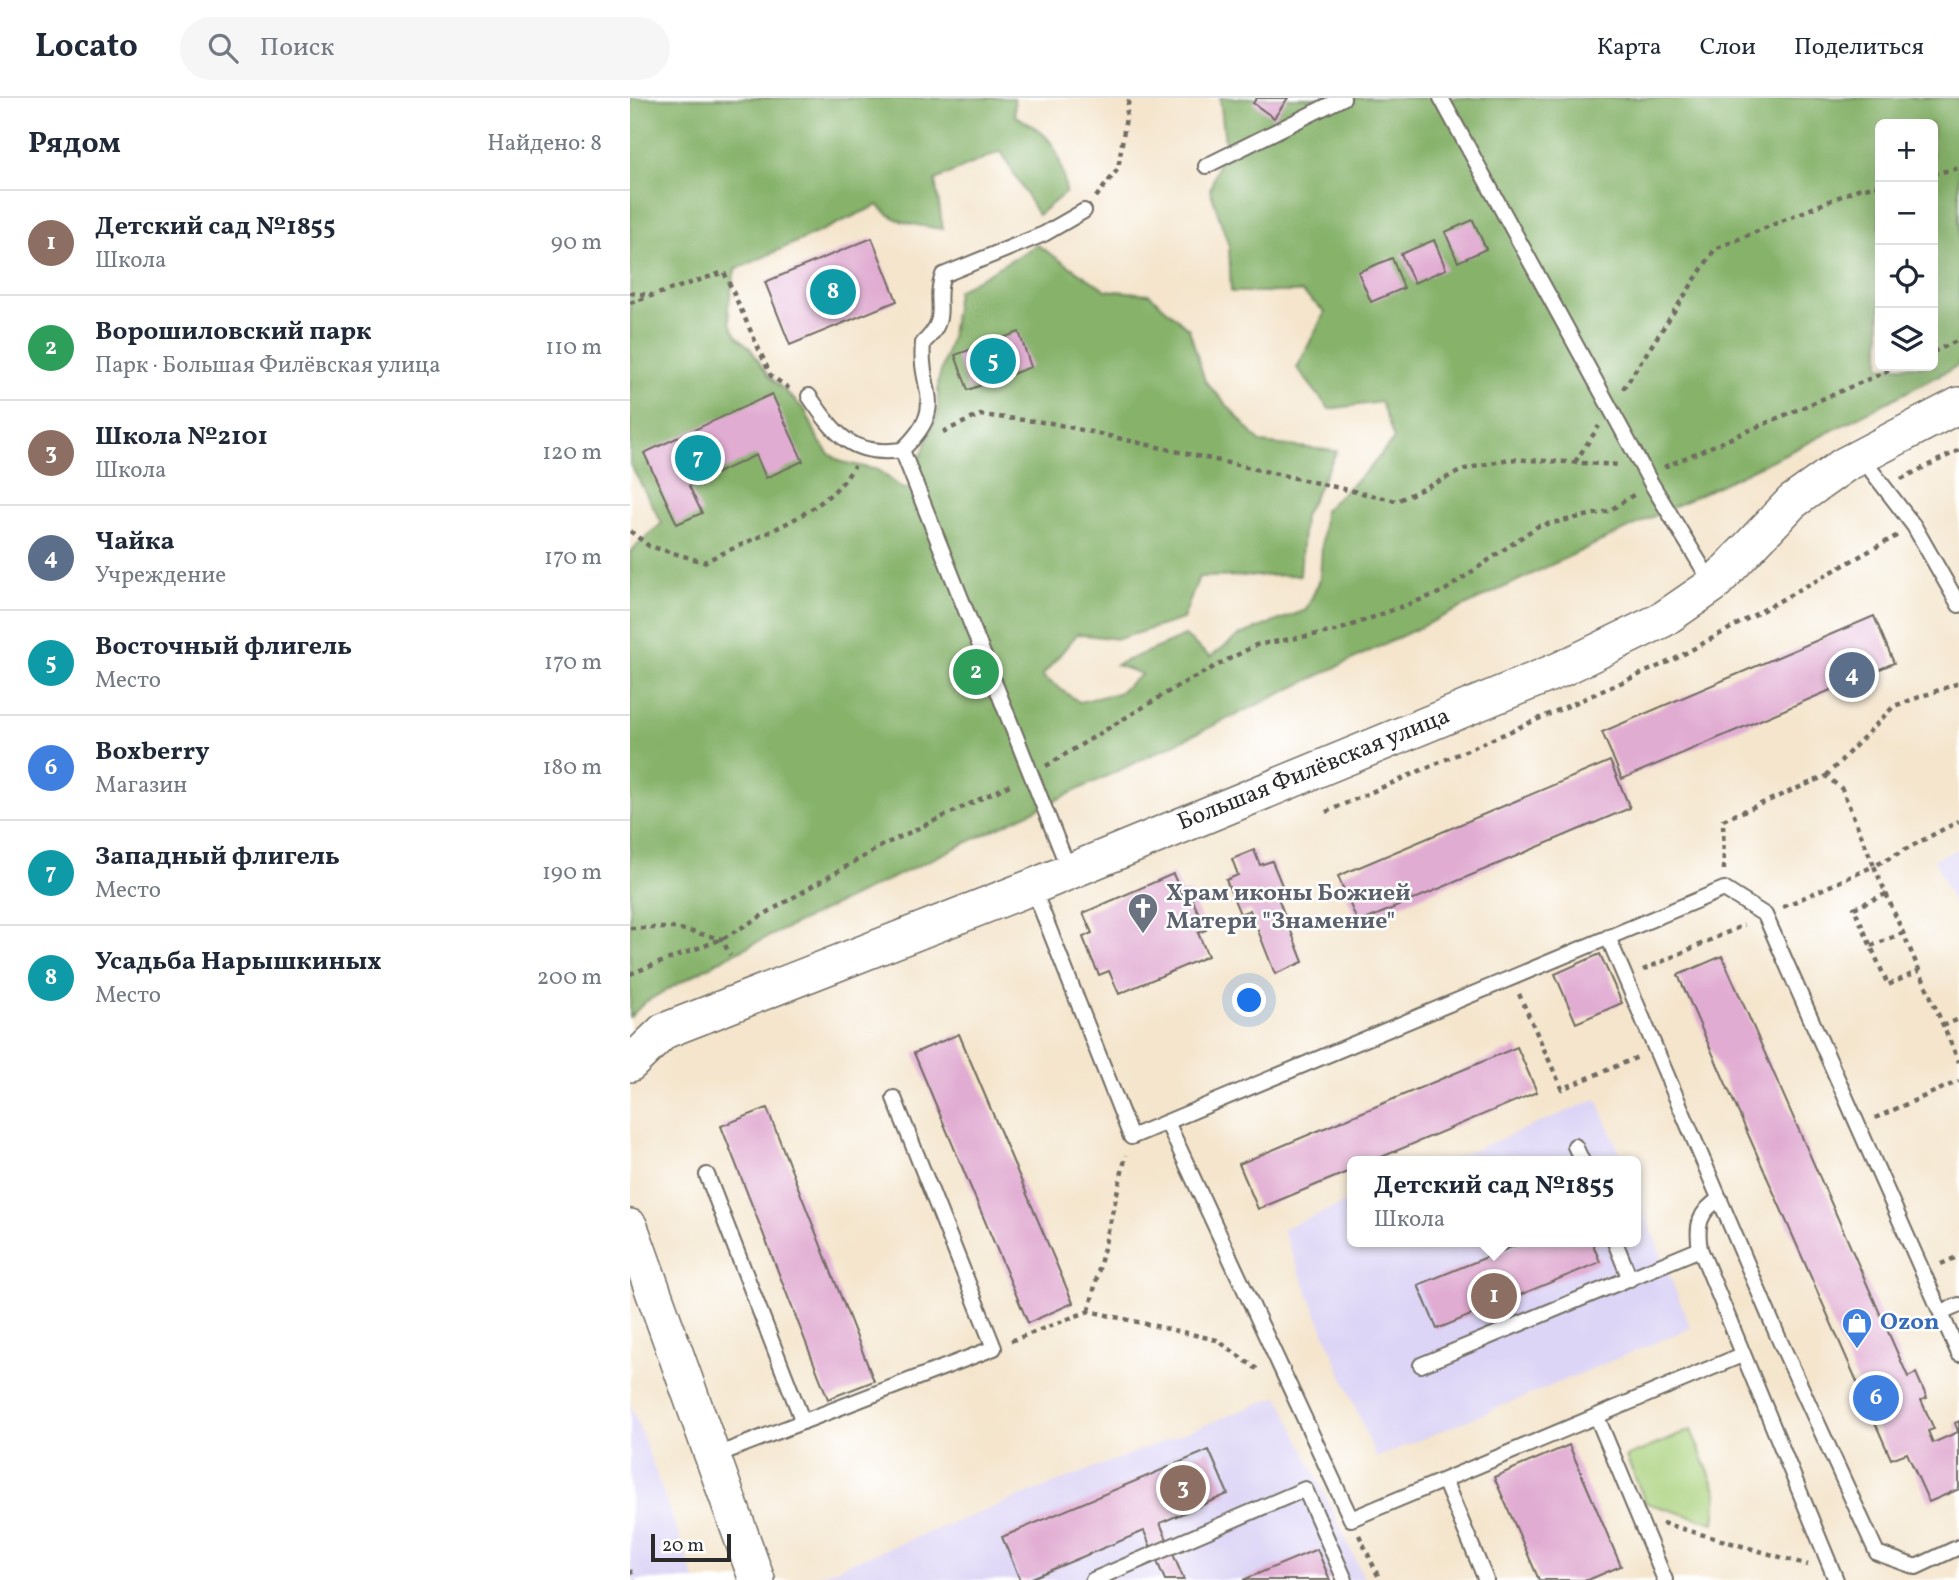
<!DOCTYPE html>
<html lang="ru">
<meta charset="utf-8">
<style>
body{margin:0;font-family:Vollkorn,serif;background:#f6f6f7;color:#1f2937}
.controls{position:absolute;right:21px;top:21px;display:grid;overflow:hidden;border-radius:10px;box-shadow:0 7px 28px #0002}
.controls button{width:63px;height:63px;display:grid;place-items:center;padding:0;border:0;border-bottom:2px solid #e0e1e3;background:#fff;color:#1f2937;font:35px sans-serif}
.scale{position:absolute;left:21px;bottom:18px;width:80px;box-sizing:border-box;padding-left:7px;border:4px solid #2b2b2b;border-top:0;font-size:19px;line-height:24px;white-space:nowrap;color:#2b2b2b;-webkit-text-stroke:5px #fff;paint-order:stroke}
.you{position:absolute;left:620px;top:903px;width:24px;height:24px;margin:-18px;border:5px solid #fff;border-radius:50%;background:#1a73e8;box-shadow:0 0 0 10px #1a73e833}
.badge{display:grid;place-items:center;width:46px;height:46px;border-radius:50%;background:#c8321e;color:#fff;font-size:23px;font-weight:700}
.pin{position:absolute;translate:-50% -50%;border:4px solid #fff;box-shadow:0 2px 7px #0006}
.popup{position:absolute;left:717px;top:1058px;width:294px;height:91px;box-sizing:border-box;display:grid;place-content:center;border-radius:10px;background:#fff;filter:drop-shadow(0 2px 5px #0005);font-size:23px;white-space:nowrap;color:#747a83}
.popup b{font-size:26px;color:#1f2937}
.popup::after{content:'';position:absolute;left:50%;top:100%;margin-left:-14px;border:14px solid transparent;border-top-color:#fff}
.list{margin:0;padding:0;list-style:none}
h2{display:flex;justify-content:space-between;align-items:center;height:91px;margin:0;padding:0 28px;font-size:30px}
h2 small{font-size:23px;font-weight:400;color:#747a83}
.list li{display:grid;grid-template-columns:46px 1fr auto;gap:21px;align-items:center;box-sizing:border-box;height:105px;padding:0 28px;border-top:2px solid #e0e1e3}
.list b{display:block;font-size:26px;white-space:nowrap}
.list p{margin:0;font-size:23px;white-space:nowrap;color:#747a83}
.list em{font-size:23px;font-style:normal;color:#747a83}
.icon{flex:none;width:38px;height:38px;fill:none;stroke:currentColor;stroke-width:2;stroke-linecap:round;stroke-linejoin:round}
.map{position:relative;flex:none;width:1329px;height:1482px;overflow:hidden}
header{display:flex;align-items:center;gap:42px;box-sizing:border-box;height:98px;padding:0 35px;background:#fff;border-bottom:2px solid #e0e1e3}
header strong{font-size:33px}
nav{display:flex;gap:38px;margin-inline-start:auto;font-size:24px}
.search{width:490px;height:63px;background:#f6f6f7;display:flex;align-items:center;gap:18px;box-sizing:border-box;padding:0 24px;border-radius:38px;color:#747a83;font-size:26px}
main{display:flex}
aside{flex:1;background:#fff}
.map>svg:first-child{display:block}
.built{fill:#ddd5f6}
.green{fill:#a9d07a;stroke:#6a7e52;stroke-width:2}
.forest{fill:#86b26a;stroke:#586e4a;stroke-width:2;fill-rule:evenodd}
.building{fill:#e1acd2}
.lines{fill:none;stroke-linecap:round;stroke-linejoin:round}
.service-casing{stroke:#716c63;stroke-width:18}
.tertiary-casing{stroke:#716c63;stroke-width:38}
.path{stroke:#716c63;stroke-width:4.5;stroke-dasharray:5 5;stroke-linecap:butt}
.service{stroke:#fff;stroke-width:14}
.tertiary{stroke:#fff;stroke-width:35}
.labels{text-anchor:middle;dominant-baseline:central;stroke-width:5;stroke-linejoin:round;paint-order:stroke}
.street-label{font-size:24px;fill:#2b2b2b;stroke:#fff}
.worship-label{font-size:24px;font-weight:bold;fill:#5b616d;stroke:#fff;text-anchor:start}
.shop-label{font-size:24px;font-weight:bold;fill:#366cbe;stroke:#fff;text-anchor:start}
</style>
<header>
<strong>Locato</strong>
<div class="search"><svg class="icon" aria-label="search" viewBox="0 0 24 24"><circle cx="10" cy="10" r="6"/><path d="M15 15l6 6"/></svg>Поиск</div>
<nav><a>Карта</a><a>Слои</a><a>Поделиться</a></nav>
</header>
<main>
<aside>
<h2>Рядом<small>Найдено: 8</small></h2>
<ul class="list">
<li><span class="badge" style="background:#8d6e63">1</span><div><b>Детский сад №1855</b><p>Школа</p></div><em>90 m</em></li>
<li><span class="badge" style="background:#2e9e5b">2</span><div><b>Ворошиловский парк</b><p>Парк · Большая Филёвская улица</p></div><em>110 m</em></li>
<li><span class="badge" style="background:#8d6e63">3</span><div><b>Школа №2101</b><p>Школа</p></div><em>120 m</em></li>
<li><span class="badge" style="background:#5c6f8a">4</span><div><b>Чайка</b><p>Учреждение</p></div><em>170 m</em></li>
<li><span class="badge" style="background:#0f9aa8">5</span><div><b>Восточный флигель</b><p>Место</p></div><em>170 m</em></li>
<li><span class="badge" style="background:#3f7fe0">6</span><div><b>Boxberry</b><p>Магазин</p></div><em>180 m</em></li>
<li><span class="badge" style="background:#0f9aa8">7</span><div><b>Западный флигель</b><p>Место</p></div><em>190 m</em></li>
<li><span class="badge" style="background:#0f9aa8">8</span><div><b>Усадьба Нарышкиных</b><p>Место</p></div><em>200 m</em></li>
</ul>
</aside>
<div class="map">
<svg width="1329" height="1482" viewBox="0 0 1329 1482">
<rect width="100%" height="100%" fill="#fff"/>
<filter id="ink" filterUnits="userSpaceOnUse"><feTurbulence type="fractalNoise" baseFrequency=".0143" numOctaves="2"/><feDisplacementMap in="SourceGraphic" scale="14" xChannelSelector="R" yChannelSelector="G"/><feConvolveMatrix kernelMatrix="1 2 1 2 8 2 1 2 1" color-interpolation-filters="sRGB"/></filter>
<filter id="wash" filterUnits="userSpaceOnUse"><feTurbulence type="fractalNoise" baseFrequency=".00686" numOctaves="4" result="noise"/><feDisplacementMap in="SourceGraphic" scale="28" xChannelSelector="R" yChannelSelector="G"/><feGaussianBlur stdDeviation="1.57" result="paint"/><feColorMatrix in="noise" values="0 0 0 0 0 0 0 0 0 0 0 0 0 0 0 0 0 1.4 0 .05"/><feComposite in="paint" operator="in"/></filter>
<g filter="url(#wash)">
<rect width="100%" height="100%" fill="#f4e5cc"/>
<!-- built -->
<path class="built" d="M 1329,751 L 1329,819 L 1304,761 Z
M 967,1001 L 993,1063 L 817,1063 Z
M 1006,1095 L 1061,1230 L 746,1360 L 652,1131 L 722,1102 L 722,1144 L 1006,1144 Z
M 649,1298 L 735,1482 L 176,1482 Z
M 0,1304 L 65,1482 L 0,1482 Z"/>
<!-- green -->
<path class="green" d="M 1061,1332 L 1087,1394 L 1084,1425 L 1016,1405 L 996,1359 Z"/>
<!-- forest -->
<path class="forest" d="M 0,0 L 384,0 L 385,18 C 424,37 429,51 436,94 L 408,117 L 371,53 L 305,82 L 313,131 C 287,127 266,127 248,107 L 105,172 L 98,210 L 100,225 L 107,238 L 120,250 L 138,277 L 175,312 L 188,341 L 198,355 L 212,364 L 248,372 L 273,391 L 289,389 L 292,374 L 290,360 L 308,316 L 308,284 L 321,239 L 327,193 L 407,147 L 476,192 L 519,196 L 559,231 L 575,283 L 631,345 L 707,353 L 674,418 L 670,477 L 569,479 L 553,521 L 488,541 L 447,536 L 412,578 L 449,604 L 488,595 L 512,576 L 486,567 L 555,538 L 580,559 L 610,537 L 676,512 L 690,482 L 694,412 L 740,370 L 764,341 L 751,304 L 699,311 L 667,270 L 695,214 L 672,194 L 601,194 L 599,148 L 580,92 L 595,44 L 590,0 L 1329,0 L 1329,267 L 1176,346 L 100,857 L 15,904 L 0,919 L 0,454 L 32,425 L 0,366 ZM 1250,26 L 1303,26 L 1303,268 L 1250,268 Z"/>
<g id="blocks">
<!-- building -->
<path class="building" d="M 627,0 L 658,0 L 644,20 L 623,5 Z
M 843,122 L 856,151 L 828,164 L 815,134 Z
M 242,140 L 267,203 L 160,247 L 135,184 Z
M 804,142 L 816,171 L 784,185 L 771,156 Z
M 762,160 L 774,190 L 741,204 L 728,174 Z
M 389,234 L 401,269 L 338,292 L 325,257 Z
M 142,296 L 173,363 L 136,380 L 126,357 L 59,388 L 72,415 L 47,426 L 14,355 Z
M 1244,518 L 1264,565 L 992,681 L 972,634 Z
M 980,663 L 1000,710 L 728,825 L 708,778 Z
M 624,752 L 630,767 L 642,763 L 656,797 L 648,800 L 673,864 L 645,876 L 620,812 L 610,816 L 596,782 L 608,777 L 602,761 Z
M 543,776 L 552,796 L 559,794 L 576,832 L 568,835 L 578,858 L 489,896 L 479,873 L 469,877 L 460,857 L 453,839 L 462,835 L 453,815 Z
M 970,856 L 992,905 L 946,925 L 925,876 Z
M 1092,858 L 1278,1279 L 1286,1275 L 1297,1300 L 1291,1302 L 1304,1331 L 1298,1333 L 1303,1345 L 1328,1334 L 1325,1325 L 1329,1323 L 1329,1391 L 1299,1404 L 1277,1355 L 1261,1361 L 1048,877 Z
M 329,936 L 443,1205 L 398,1225 L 284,955 Z
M 887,949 L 907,994 L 742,1063 L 722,1063 L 722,1072 L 628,1111 L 609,1066 Z
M 137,1010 L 244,1283 L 198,1301 L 91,1028 Z
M 894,1144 L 962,1144 L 970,1164 L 807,1231 L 788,1187 Z
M 939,1347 L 991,1468 L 958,1482 L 909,1482 L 864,1379 Z
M 579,1352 L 598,1396 L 530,1425 L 554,1482 L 535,1482 L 514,1433 L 397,1482 L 390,1482 L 372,1439 Z
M 687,1451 L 700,1482 L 613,1482 Z"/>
</g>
</g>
<g filter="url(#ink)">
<use href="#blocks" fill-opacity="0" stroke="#716c63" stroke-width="2"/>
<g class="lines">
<!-- service casing -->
<g class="service-casing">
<path id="service" d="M 811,0 L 1021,385 L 1083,487
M 576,68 L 713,0
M 179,298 C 205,336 221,359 272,352
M 1231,359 L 1284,428 L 1329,507
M 439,772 L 272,352 C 320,307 288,294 293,245 C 322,218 302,206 313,177 L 414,136 L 454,113
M 403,790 L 501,1039 L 1094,791 L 1135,817 L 1329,1256
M 978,839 L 1149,1241 L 1247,1455 L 1286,1469 L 1329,1449
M 537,1024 L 721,1421 L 1112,1257
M 945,1048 L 952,1063
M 77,1077 L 173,1324
M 1090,1101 C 1069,1113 1066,1128 1070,1151 L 1206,1482
M 985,1144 L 1000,1181
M 1311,1215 L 1329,1207
M 791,1267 L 1070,1151
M 967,1319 L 1035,1482
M 84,1358 L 364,1250 L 264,1000
M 814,1382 L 856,1482
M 463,1482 L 675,1391 L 715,1482"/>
</g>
<!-- tertiary casing -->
<g class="tertiary-casing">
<path id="tertiary" d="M 0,966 L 34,933 L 402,789 L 929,572 L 1032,522 L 1083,487 L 1162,404 L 1214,367 L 1329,307
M 0,1129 L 127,1482"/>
</g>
<!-- path -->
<path class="path" d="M 1303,76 L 1329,70
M 466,99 L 488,71 L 499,0
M 0,195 L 22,197
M 0,205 L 94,174 L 141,278 L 160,291
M 1303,254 L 1329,242
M 993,291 L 1085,151 L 1228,91 L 1250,87
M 313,334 L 350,317 L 421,325 L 767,403 L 835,371 L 879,361 L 991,367
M 945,364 L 969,328
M 1034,369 L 1269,268
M 1271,381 L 1329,352
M 0,433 L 19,448 L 74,464 C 122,440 198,416 224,368
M 416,668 L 548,588 L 626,547 L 706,533 L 814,493 L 908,428 L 979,413 L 1005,396
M 1196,678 L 1264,608 L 1329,585
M 696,714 L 1045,561 L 1268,437
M 1094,772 L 1093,722 L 1196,678 L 1212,691 L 1244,768 L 1329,723
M 1256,796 L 1224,810 L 1258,887 L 1289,873
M 1153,809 L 1244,768 L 1329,964
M 0,830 L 46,830 L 92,841 L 100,857
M 1241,848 L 1273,835
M 1013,872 L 1114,827
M 0,876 L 92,841 L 253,747 L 384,685
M 889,896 L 932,991 L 1008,959
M 1313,928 L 1329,921
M 1245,1020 L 1329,983
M 1311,1166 L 1329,1158
M 459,1213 L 496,1057
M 381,1243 L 459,1213 L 587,1242 L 627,1271
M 1032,1425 L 1178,1467
M 729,1437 L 750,1482
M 0,1472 L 4,1482"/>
<!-- service -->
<use href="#service" class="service"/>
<!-- tertiary -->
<use href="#tertiary" class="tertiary"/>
</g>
</g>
<!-- icons -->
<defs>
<g id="church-pin" transform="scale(1.575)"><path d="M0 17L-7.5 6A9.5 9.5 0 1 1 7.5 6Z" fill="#6b7280" stroke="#fff"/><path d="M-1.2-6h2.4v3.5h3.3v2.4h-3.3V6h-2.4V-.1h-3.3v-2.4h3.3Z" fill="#fff"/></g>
<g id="shop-pin" transform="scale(1.575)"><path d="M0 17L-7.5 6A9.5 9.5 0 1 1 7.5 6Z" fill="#3f7fe0" stroke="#fff"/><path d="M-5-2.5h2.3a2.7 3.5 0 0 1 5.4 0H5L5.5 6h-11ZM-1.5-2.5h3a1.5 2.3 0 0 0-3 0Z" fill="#fff"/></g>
</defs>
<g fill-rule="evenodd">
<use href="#church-pin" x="513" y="810"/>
<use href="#shop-pin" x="1227" y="1225"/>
</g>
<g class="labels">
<!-- street labels -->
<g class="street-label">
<text transform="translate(684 672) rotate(-22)">Большая Филёвская улица</text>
</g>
<!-- worship labels -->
<g class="worship-label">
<text x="536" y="796">Храм иконы Божией<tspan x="536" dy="28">Матери "Знамение"</tspan></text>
</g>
<!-- shop labels -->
<g class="shop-label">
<text x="1250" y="1225">Ozon</text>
</g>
</g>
</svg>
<div class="controls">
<button>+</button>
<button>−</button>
<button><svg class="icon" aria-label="locate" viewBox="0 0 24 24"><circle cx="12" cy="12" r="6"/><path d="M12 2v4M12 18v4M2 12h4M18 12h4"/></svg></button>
<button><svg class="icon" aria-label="layers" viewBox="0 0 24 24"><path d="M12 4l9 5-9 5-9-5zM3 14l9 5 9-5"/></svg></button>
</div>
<div class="scale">20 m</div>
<div class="you"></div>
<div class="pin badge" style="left:864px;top:1198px;background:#8d6e63">1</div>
<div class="popup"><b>Детский сад №1855</b>Школа</div>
<div class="pin badge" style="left:346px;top:574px;background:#2e9e5b">2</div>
<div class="pin badge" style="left:553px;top:1390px;background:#8d6e63">3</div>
<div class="pin badge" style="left:1222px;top:577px;background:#5c6f8a">4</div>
<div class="pin badge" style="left:363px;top:263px;background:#0f9aa8">5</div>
<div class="pin badge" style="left:1246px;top:1300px;background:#3f7fe0">6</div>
<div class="pin badge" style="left:68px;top:360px;background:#0f9aa8">7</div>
<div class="pin badge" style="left:203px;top:194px;background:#0f9aa8">8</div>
</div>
</main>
